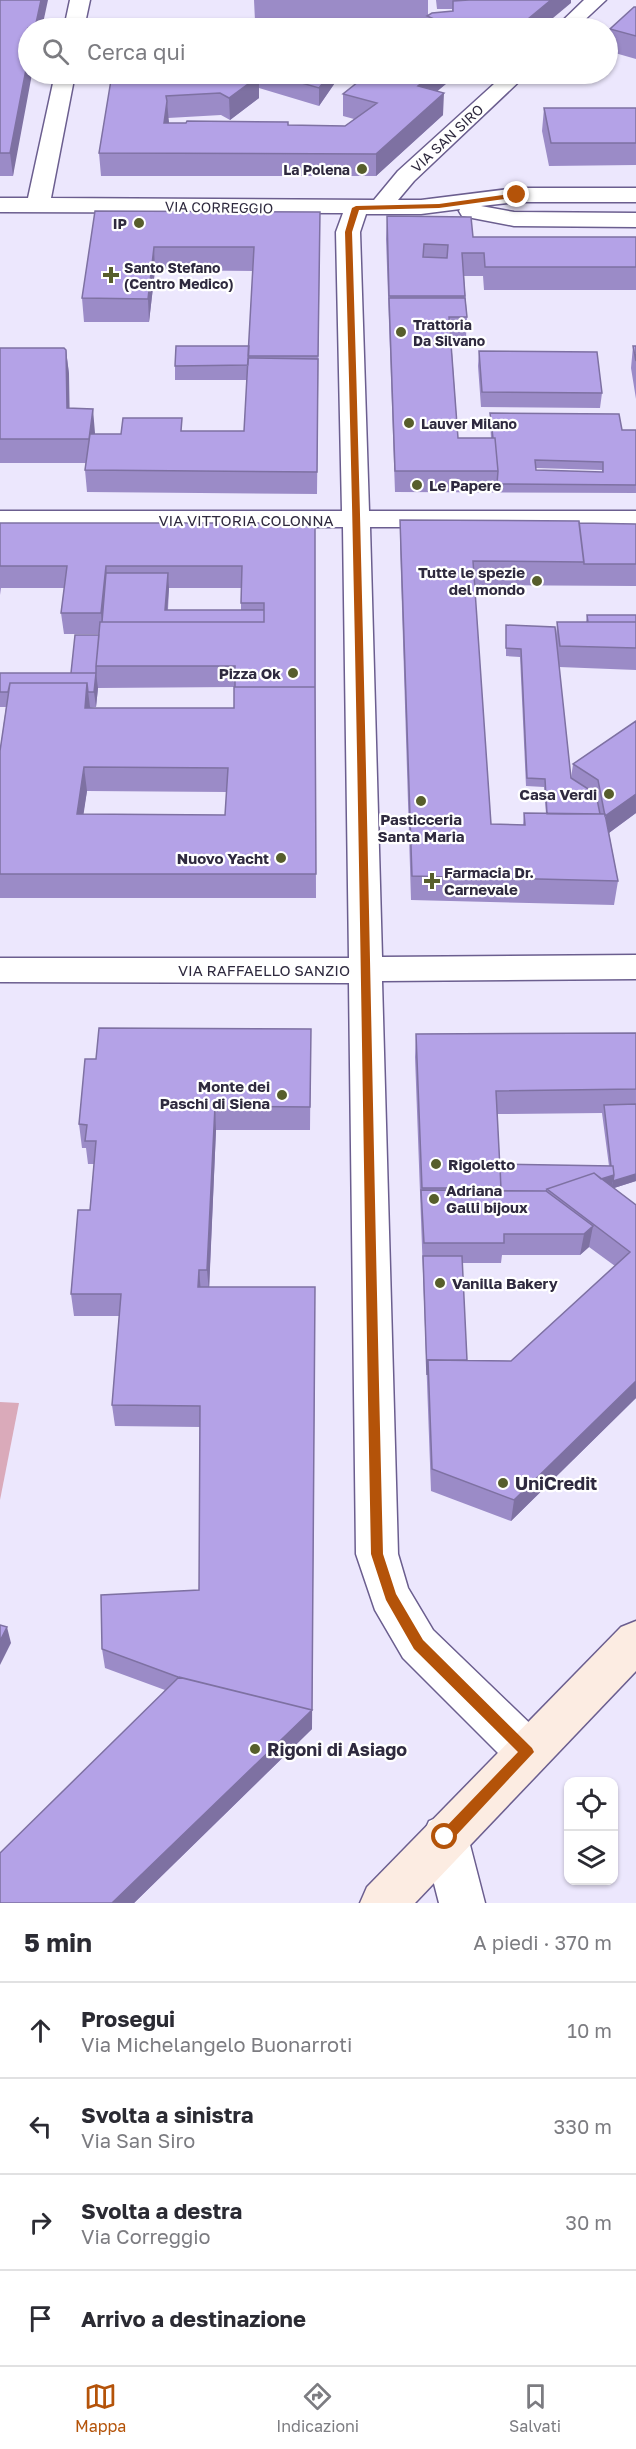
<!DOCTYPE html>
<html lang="it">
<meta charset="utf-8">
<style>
body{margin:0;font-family:"Golos Text",sans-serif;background:#f7f7f7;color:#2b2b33}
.controls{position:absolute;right:18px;bottom:18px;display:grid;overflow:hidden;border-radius:12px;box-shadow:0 2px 4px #0004}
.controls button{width:54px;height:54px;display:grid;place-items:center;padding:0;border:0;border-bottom:2px solid #e1e1e2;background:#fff;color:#2b2b33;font:30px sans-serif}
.stop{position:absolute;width:18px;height:18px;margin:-14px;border:4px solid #b45309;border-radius:50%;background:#fff}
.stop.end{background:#b45309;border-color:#fff;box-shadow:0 2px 6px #0008}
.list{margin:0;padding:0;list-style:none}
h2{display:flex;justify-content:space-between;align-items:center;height:78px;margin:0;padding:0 24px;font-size:26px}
h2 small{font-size:20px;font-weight:400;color:#7c7c81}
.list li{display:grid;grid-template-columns:39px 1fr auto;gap:18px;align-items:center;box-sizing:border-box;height:96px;padding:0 24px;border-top:2px solid #e1e1e2}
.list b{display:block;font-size:22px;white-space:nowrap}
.list p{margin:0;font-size:20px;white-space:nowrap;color:#7c7c81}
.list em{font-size:20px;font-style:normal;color:#7c7c81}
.icon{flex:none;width:33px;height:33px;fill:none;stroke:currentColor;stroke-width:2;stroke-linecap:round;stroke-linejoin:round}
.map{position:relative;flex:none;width:636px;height:1903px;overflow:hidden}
.search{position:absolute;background:#fff;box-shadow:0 2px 4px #0004;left:18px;right:18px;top:18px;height:66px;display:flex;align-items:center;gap:15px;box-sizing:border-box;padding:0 21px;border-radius:33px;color:#7c7c81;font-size:22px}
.sheet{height:462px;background:#fff}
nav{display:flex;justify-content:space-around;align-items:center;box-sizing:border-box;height:84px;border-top:2px solid #e1e1e2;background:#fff;font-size:16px;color:#7c7c81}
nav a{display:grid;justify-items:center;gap:3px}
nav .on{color:#b45309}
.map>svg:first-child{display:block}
.green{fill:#daaaba}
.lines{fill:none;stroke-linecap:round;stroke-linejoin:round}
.street-casing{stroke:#6b5e8f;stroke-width:3}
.secondary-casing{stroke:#6b5e8f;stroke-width:3}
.street{fill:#fff;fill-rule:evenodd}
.secondary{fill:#fcece2;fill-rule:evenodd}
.wall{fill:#9b8bc7;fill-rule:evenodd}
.shaded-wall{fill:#7e71a2}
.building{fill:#b4a2e7;stroke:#7e71a2;stroke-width:1.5;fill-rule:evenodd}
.route{fill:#b45309}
.poi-dot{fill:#575e2c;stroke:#fff;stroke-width:2}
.labels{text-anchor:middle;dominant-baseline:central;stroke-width:4.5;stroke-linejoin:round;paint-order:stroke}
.far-street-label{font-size:14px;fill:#2f2a3f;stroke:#fff}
.far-poi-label{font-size:14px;font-weight:bold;fill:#2f2a3f;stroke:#fff;text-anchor:start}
.poi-label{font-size:15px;font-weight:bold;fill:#2f2a3f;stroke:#fff;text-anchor:start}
.street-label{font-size:15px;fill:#2f2a3f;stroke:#fff}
.near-poi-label{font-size:18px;font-weight:bold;fill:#2f2a3f;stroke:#fff;text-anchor:start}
</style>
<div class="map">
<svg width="636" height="1903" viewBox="0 0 636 1903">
<rect width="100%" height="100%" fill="#ece7fd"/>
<!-- green -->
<path class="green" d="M 0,1402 L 19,1403 L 0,1500 Z"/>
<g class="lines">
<!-- street casing -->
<g class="street-casing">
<path id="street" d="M 70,0 L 90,0 L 84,28 L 64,28 Z
M 584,0 L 606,0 L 576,28 L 555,28 Z
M 55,74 L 75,74 L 51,198 L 374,200 L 398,171 L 505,74 L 527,74 L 414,181 L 398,200 L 421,200 L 517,188 L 636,188 L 636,202 L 517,202 L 481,206 L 514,212 L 636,213 L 636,227 L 514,226 L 462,216 L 459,211 L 460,209 L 421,214 L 366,214 L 360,232 L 369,511 L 636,511 L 636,527 L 370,527 L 382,957 L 636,955 L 636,979 L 382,981 L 398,1554 L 408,1588 L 433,1630 L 544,1737 L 550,1752 L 544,1767 L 528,1774 L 512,1767 L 403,1658 L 375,1610 L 356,1554 L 349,983 L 0,982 L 0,958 L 349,958 L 343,527 L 0,527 L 0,511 L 342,511 L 336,232 L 343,213 L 0,212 L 0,198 L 28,198 Z
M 445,1814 L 461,1821 L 468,1837 L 485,1903 L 439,1903 L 422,1837 L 429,1821 Z"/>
</g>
<!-- secondary casing -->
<g class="secondary-casing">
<path id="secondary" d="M 636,1621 L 636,1671 L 415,1903 L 360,1903 L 367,1887 L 621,1627 Z"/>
</g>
<!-- street -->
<use href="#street" class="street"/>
<!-- secondary -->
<use href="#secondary" class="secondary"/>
</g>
<!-- wall -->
<path class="wall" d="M 0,0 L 28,28 L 13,176 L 0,176 Z
M 254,0 L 428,0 L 428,16 L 452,11 L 452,9 L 437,9 L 436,0 L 571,0 L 571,3 L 427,25 L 427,21 L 397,21 L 397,28 L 259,28 L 259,23 L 340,21 L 255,21 Z
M 636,7 L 636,59 L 608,51 L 610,29 Z
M 112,74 L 341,74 L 319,106 L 259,88 L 259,98 L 230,120 L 221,115 L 168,118 L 169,123 L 345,126 L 354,119 L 343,116 L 343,94 L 368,74 L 458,74 L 437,91 L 443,115 L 376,176 L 101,176 L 99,153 Z
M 544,108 L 636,108 L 636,165 L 549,166 L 542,131 Z
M 95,211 L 320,212 L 317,494 L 87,492 L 85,470 L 86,463 L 0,463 L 0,348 L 66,350 L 69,374 L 69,408 L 95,434 L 121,434 L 182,431 L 244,431 L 247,380 L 175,380 L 175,366 L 249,346 L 253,271 L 155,270 L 149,322 L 84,322 L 82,298 Z
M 387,216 L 473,237 L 636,237 L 636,290 L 484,290 L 483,276 L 464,276 L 467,317 L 466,338 L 451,338 L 458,438 L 491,438 L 490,421 L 490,413 L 622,430 L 636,430 L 636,493 L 395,492 L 386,239 ZM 536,468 L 602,470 L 602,472 L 536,470 Z
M 633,346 L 636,361 L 636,399 L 631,368 Z
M 479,351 L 602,393 L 600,408 L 481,407 L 478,366 Z
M 400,520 L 636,524 L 636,586 L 474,585 L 491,824 L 523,825 L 524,813 L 546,814 L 544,787 L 526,786 L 520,657 L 506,656 L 506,625 L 556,636 L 557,622 L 586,622 L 587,615 L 636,615 L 636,670 L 559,667 L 571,778 L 573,764 L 636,721 L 636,813 L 609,833 L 618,881 L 614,905 L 411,900 L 400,544 Z
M 0,523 L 315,523 L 316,898 L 0,898 L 0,751 L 6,707 L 0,707 L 0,673 L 71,673 L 99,634 L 64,634 L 61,613 L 64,588 L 1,588 L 0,595 ZM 169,588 L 241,588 L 241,610 L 168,610 ZM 234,687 L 234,708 L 90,708 L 96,707 L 98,688 ZM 87,791 L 227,792 L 225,815 L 83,814 Z
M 311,1029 L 310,1130 L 216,1130 L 209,1287 L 312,1729 L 134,1903 L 0,1903 L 165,1690 L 105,1668 L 102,1649 L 199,1590 L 200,1427 L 115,1426 L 112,1405 L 119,1316 L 74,1316 L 71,1294 L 90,1210 L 94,1164 L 88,1164 L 86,1148 L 82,1148 L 79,1124 L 96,1059 Z
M 636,1033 L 636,1181 L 614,1188 L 636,1205 L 636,1398 L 511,1521 L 431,1491 L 415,1057 L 416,1034 ZM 602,1113 L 609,1166 L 500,1164 L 497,1114 ZM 589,1247 L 615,1266 L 511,1361 L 467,1360 L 462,1263 L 501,1263 L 502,1255 L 580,1255 Z"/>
<!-- shaded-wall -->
<path class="shaded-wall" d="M 41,0 L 48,0 L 42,28 L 35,28 Z
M 551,0 L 571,0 L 571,3 L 541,28 L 517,28 Z
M 397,20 L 397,28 L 386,28 Z
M 28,59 L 28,74 L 32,74 L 13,176 L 10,153 Z
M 330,74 L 341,74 L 319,106 L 319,88 Z
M 433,74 L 458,74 L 417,108 L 418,86 Z
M 259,76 L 259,98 L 230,120 L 229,98 Z
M 444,93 L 443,115 L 376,176 L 376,154 Z
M 167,101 L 169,123 L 166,146 L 164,123 Z
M 154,247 L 155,270 L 149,322 L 148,299 Z
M 66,350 L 69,374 L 70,432 L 67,408 Z
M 93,409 L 95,433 L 91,463 L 89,439 Z
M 106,566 L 108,588 L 103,629 L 101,613 Z
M 168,573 L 169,588 L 166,624 L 165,610 Z
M 96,673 L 98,688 L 96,707 L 94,692 Z
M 87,683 L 90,707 L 87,732 L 85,708 Z
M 84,767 L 87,791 L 80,838 L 77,814 Z
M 636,794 L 636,813 L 602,838 L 605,816 Z
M 215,1106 L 216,1130 L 209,1292 L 207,1270 Z
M 636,1174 L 636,1181 L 611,1189 L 613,1181 Z
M 614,1175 L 611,1189 L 554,1195 Z
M 593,1226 L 589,1247 L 580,1255 L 584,1234 Z
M 199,1270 L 201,1292 L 198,1287 Z
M 315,1309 L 312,1729 L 134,1903 L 112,1903 Z
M 636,1381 L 636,1398 L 511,1521 L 514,1500 Z
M 7,1627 L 11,1643 L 0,1665 L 0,1641 Z"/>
<!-- building -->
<path class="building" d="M 0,0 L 41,0 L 35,28 L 28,28 L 28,59 L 10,153 L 0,153 Z
M 469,0 L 551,0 L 517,28 L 423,28 L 434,19 L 427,16 L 432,13 L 453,11 L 453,1 Z
M 634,7 L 636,7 L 636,36 L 610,29 Z
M 397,20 L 386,28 L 278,28 L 259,23 Z
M 235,25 L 248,28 L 229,28 Z
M 112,74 L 251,74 L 259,76 L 229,98 L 220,93 L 166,96 L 167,101 L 164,123 L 186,123 L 187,121 L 288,122 L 288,125 L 345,126 L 377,103 L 343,94 L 368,74 L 433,74 L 418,86 L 444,93 L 376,154 L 99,153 Z
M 270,74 L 330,74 L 319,88 Z
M 544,108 L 636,108 L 636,143 L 551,143 Z
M 95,211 L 320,212 L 318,356 L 248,356 L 254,247 L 154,247 L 148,299 L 82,298 Z
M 387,216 L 471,217 L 473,237 L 636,237 L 636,267 L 485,267 L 484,253 L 462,253 L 465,296 L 389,296 ZM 424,244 L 448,245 L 447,258 L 423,257 Z
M 389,298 L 465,298 L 467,317 L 449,317 L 458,438 L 495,438 L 498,471 L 395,471 Z
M 176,346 L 249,346 L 248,365 L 175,366 Z
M 633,346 L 636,346 L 636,361 Z
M 0,348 L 64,348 L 66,350 L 67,408 L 93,409 L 89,439 L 0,439 Z
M 479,351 L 597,352 L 602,393 L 482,392 Z
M 248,358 L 318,359 L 317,472 L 85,470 L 90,434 L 121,434 L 123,418 L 182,418 L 181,431 L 244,431 Z
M 490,413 L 619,414 L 622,430 L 636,430 L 636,485 L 497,484 L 498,471 L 495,438 L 493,438 ZM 535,460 L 603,462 L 603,472 L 536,470 Z
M 400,520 L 579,521 L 584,562 L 473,561 L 491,824 L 525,825 L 524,813 L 605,814 L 618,881 L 412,876 Z
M 0,523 L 315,523 L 315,689 L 315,687 L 235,687 L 235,666 L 96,666 L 100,622 L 264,622 L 264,603 L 241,603 L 242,566 L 106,566 L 101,613 L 61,613 L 67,566 L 0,566 Z
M 579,523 L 636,524 L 636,564 L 584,564 Z
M 106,573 L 168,573 L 165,610 L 264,610 L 264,622 L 102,622 Z
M 587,615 L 636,615 L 636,622 L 588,622 Z
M 557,622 L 636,622 L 636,648 L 560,646 Z
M 506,625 L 555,627 L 571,778 L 596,794 L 600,814 L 547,814 L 545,779 L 527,778 L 521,649 L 506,648 Z
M 75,635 L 99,635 L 96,666 L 96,673 L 71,673 Z
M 0,673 L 96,673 L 94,692 L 88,692 L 87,683 L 10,683 L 8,692 L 0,692 Z
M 10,683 L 87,683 L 85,708 L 234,708 L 234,687 L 315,687 L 316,874 L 0,874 L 0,751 ZM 84,767 L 228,768 L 225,815 L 77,814 Z
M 636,721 L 636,794 L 605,816 L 598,780 L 573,764 Z
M 99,1028 L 311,1029 L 310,1107 L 215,1106 L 207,1270 L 199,1270 L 198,1287 L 315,1287 L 312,1710 L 178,1677 L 102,1649 L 101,1595 L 199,1590 L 200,1406 L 112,1405 L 121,1294 L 71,1294 L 78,1210 L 90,1210 L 96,1141 L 85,1141 L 87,1125 L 79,1124 L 85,1059 L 96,1059 Z
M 636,1033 L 636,1089 L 496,1091 L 501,1188 L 422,1188 L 416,1034 Z
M 636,1104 L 636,1174 L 613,1181 L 614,1175 L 613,1166 L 611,1166 L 604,1105 Z
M 500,1164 L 613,1166 L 614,1175 L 601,1179 L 594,1173 L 547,1189 L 546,1191 L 501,1191 Z
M 594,1173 L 636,1205 L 636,1381 L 514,1500 L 432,1469 L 428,1360 L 511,1361 L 630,1252 L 547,1189 Z
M 421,1190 L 546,1191 L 593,1226 L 584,1234 L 504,1234 L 504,1243 L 424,1243 Z
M 423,1256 L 462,1256 L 467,1360 L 428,1360 L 427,1375 Z
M 0,1625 L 7,1627 L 0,1641 Z
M 179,1677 L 312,1710 L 112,1903 L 0,1903 L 0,1853 Z"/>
<!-- route -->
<path class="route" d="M 517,193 L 519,197 L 439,208 L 359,210 L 352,232 C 366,673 372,1114 383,1554 L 396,1594 L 423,1640 L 532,1748 L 534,1752 L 450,1842 L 445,1844 L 441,1842 L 439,1837 L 441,1832 L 518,1752 L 414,1649 L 386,1600 L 371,1554 C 362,1114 358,673 345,232 L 352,208 L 356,206 L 439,204 Z"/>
<!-- markers -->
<g class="poi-dot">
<circle cx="362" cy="169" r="6"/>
<circle cx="139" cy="223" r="6"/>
<path d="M108 266h6v6h6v6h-6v6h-6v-6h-6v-6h6z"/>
<circle cx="401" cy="332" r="6"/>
<circle cx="409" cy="423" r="6"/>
<circle cx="417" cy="485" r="6"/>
<circle cx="537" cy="581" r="6"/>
<circle cx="293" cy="673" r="6"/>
<circle cx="609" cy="794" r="6"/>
<circle cx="421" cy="801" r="6"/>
<circle cx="281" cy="858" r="6"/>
<path d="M429 872h6v6h6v6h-6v6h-6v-6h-6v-6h6z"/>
<circle cx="282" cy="1095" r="6"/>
<circle cx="436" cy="1164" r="6"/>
<circle cx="434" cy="1199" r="6"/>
<circle cx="440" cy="1283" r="6"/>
<circle cx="503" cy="1483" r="6"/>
<circle cx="255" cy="1749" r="6"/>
</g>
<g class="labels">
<!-- far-street labels -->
<g class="far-street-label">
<text transform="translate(447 138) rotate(-43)">VIA SAN SIRO</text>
<text transform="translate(219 207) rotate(1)">VIA CORREGGIO</text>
</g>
<!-- far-poi labels -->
<g class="far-poi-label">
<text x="350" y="169" text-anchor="end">La Polena</text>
<text x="127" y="223" text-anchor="end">IP</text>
<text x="124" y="267">Santo Stefano<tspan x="124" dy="16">(Centro Medico)</tspan></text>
<text x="413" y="324">Trattoria<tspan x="413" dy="16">Da Silvano</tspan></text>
<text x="421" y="423">Lauver Milano</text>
</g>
<!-- poi labels -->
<g class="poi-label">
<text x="429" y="485">Le Papere</text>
<text x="525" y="572" text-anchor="end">Tutte le spezie<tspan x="525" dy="17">del mondo</tspan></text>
<text x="281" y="673" text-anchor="end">Pizza Ok</text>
<text x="597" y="794" text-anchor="end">Casa Verdi</text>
<text x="421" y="819" text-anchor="middle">Pasticceria<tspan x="421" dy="17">Santa Maria</tspan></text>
<text x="269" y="858" text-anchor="end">Nuovo Yacht</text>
<text x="444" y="872">Farmacia Dr.<tspan x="444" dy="17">Carnevale</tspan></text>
<text x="270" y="1086" text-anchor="end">Monte dei<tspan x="270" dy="17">Paschi di Siena</tspan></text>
<text x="448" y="1164">Rigoletto</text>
<text x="446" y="1190">Adriana<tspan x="446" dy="17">Galli bijoux</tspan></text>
<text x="452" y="1283">Vanilla Bakery</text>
</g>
<!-- street labels -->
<g class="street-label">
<text x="246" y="520">VIA VITTORIA COLONNA</text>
<text x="264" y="970">VIA RAFFAELLO SANZIO</text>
</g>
<!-- near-poi labels -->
<g class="near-poi-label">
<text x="515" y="1483">UniCredit</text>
<text x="267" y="1749">Rigoni di Asiago</text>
</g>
</g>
</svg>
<div class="controls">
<button><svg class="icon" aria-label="locate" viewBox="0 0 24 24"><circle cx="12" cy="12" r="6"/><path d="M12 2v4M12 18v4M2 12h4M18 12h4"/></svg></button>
<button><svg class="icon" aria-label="layers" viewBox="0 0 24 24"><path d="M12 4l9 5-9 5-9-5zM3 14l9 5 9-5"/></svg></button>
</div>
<div class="stop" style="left:445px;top:1837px"></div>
<div class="stop end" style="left:517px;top:195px"></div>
<div class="search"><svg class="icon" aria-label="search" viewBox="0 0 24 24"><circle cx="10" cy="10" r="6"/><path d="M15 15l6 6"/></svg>Cerca qui</div>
</div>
<section class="sheet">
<h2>5 min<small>A piedi · 370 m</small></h2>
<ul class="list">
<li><svg class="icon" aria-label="ahead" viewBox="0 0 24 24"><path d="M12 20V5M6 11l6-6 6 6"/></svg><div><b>Prosegui</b><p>Via Michelangelo Buonarroti</p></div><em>10 m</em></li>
<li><svg class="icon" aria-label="left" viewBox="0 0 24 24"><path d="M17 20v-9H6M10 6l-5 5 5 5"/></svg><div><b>Svolta a sinistra</b><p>Via San Siro</p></div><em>330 m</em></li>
<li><svg class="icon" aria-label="right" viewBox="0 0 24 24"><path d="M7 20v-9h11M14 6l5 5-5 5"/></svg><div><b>Svolta a destra</b><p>Via Correggio</p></div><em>30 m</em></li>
<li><svg class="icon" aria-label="arrive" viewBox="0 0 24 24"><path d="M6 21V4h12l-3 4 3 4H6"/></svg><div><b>Arrivo a destinazione</b></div></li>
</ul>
</section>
<nav>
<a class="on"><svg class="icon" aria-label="map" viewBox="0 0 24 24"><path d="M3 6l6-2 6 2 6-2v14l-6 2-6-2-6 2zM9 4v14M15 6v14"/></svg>Mappa</a>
<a><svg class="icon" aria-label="directions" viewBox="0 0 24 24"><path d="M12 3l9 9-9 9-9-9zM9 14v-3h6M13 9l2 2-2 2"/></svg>Indicazioni</a>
<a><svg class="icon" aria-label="saved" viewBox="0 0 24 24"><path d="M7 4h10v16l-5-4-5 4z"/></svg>Salvati</a>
</nav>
